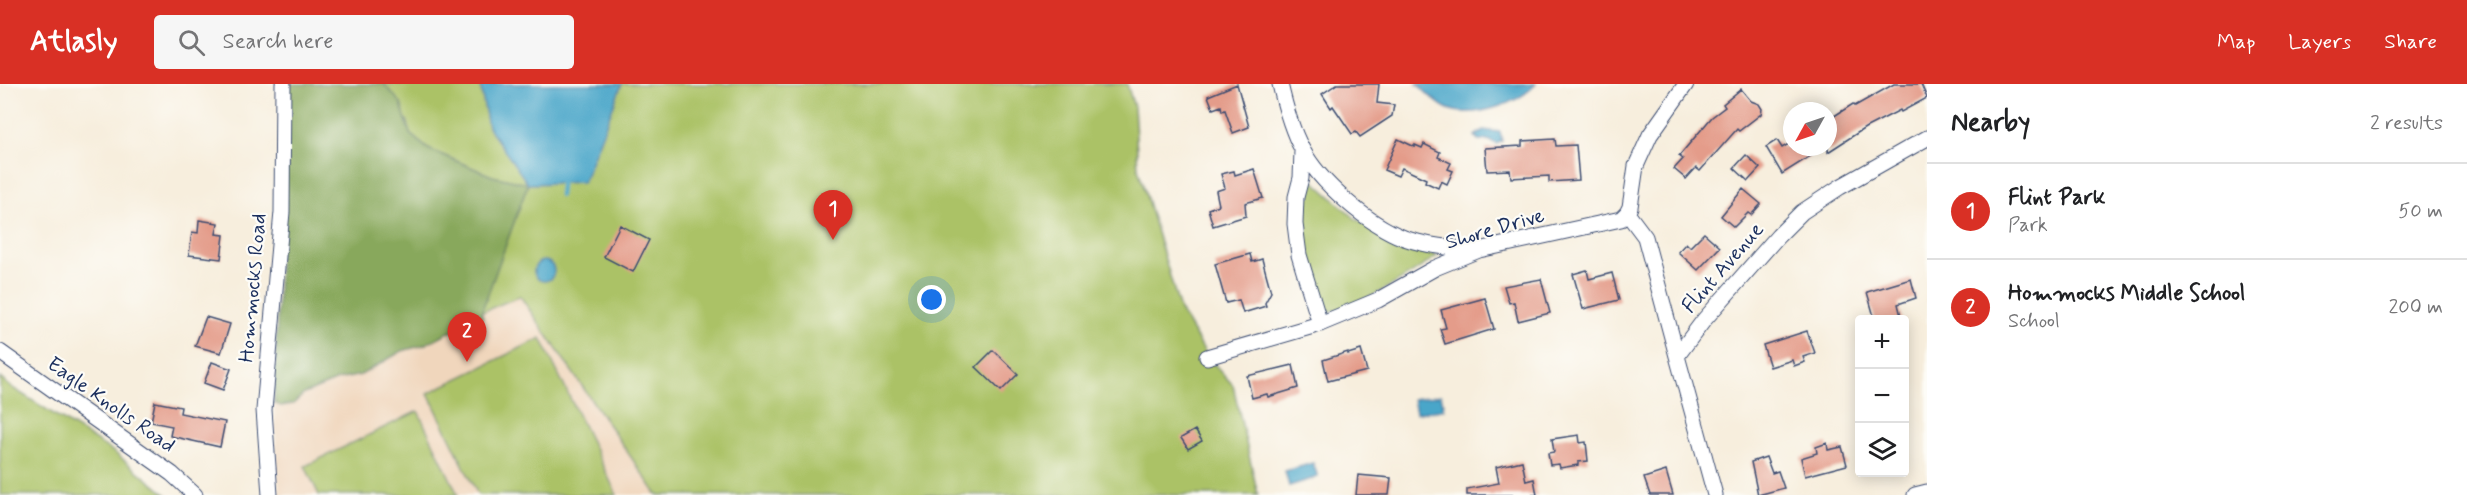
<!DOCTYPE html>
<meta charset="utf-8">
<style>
body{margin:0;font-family:Mynerve,sans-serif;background:#f6f6f6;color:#202124}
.controls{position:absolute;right:18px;bottom:18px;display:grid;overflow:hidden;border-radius:6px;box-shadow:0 3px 15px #0003}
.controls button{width:54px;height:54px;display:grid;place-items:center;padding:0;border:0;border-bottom:2px solid #e0e0e0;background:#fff;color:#202124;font:30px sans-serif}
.compass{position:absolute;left:1783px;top:18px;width:54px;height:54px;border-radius:50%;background:#fff;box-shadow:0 3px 15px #0003;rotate:230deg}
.you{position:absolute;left:932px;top:216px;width:21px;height:21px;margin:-15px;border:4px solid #fff;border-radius:50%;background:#1a73e8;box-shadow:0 0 0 9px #1a73e833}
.badge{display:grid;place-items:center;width:39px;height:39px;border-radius:50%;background:#d93025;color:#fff;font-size:20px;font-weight:700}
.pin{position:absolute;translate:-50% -50px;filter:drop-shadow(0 2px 3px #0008)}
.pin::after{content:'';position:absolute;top:32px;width:21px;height:18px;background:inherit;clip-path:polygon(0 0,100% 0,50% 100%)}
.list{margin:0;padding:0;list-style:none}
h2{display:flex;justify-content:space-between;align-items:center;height:78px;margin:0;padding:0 24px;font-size:26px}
h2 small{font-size:20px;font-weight:400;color:#757577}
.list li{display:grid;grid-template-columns:39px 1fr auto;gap:18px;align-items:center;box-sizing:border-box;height:96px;padding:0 24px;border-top:2px solid #e0e0e0}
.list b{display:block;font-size:22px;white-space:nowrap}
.list p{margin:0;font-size:20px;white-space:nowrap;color:#757577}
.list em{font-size:20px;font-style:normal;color:#757577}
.icon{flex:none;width:33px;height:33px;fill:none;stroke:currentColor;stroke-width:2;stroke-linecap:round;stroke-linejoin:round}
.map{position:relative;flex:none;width:1927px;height:411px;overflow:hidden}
header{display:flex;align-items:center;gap:36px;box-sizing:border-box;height:84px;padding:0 30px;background:#d93025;color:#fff}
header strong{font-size:28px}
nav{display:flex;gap:33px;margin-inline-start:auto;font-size:21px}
.search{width:420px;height:54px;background:#f6f6f6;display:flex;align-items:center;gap:15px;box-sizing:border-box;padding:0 21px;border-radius:6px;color:#757577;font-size:22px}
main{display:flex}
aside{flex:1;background:#fff}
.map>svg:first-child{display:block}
.built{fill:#f0d6bc}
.green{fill:#abc266;stroke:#637862;stroke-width:1.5}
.forest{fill:#88a85b;stroke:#526c5c;stroke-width:1.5}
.water{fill:#4aa6c9;stroke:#326a94;stroke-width:1.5}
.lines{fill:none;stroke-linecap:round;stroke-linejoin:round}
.stream{stroke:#4aa6c9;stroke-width:4.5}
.building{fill:#e49c8a}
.minor-casing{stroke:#3c4c71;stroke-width:17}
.minor{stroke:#fff;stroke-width:15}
.labels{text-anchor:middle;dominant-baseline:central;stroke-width:4.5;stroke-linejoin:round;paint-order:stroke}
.street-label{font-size:21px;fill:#1b2f5e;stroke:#fdfcf7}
</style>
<header>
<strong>Atlasly</strong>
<div class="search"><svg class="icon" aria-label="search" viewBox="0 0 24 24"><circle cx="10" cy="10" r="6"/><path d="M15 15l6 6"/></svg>Search here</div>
<nav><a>Map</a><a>Layers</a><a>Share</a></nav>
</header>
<main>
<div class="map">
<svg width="1927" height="411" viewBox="0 0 1927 411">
<rect width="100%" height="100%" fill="#fdfcf7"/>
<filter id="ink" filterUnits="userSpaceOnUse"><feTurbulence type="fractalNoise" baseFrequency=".0167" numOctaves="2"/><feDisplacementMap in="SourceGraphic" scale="12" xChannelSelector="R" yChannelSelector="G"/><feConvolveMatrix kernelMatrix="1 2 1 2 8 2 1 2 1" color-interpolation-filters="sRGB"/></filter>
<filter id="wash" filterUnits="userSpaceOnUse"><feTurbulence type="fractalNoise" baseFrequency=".008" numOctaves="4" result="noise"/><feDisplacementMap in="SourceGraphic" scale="24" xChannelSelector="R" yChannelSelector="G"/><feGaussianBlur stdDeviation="1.35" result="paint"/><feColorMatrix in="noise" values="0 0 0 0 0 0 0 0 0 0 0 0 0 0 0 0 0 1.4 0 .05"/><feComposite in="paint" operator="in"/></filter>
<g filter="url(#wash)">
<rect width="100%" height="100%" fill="#f7eedd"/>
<!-- built -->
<path class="built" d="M 520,211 L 657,411 L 279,411 L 274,319 Z"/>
<!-- green -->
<path class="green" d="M 384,0 L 480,0 L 488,43 L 529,100 L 583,98 L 622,0 L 1127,0 L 1134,23 L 1138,84 L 1180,226 L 1208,273 L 1233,301 L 1258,411 L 657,411 L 520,212 L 480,229 L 528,100 L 492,92 L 428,65 L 410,50 L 408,38 Z
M 1307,91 L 1357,136 L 1400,159 L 1437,172 C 1414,189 1351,229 1324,228 L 1307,191 L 1299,113 Z
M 541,254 L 617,411 L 478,411 L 428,309 Z
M 0,294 L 11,303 L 114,368 L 167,411 L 0,411 Z
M 418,327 L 458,411 L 319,411 L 305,382 Z"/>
<!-- forest -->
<path class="forest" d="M 285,0 L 384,0 L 401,19 L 410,50 L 428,65 L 492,92 L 528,100 L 481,229 L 483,232 L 481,236 L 472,242 L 447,249 L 424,261 L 402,267 L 361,291 L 338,296 L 304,310 L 293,320 L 281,322 L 274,319 Z"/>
<!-- water -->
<path class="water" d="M 480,0 L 622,0 L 583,98 L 528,100 L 488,43 Z
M 1417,0 L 1536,0 C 1518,20 1472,36 1446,24 C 1436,19 1425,7 1417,0 Z
M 1483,46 L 1500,48 L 1502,57 L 1497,60 L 1488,56 L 1478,56 L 1475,52 Z
M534 187a10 10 0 1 1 20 0a10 10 0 1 1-20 0Z
M 1441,311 L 1444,325 L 1416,329 L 1413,315 Z
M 1313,379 L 1318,393 L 1289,402 L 1285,387 Z"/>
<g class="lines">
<!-- stream -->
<path class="stream" d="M 560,111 L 562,93"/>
</g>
<g id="blocks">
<!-- building -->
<path class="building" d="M 1237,0 L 1249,43 L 1233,49 L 1225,26 L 1222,27 L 1221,22 L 1213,25 L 1208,12 Z
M 1337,0 L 1379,0 L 1377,19 L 1394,21 L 1392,32 L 1360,53 L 1356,48 L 1352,50 L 1333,22 L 1331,24 L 1322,10 Z
M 1894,0 L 1921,0 L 1927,14 L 1901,28 L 1900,26 L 1865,44 L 1828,68 L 1828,36 L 1853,20 L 1855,22 Z
M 1741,5 L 1751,17 L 1759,20 L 1762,25 L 1761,30 L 1739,47 L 1737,45 L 1700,87 L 1696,84 L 1686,95 L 1674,85 L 1683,75 L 1679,72 L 1712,33 L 1725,23 L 1723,20 Z
M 1398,55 L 1415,63 L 1415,61 L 1422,64 L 1424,60 L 1440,68 L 1438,73 L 1451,79 L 1448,85 L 1453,87 L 1447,100 L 1441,97 L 1438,104 L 1425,98 L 1426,95 L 1402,84 L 1398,92 L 1384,86 Z
M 1555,55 L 1556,62 L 1576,61 L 1579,96 L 1549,98 L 1549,92 L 1511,94 L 1510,86 L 1487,87 L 1485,64 L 1522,62 L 1522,57 Z
M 1777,56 L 1782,64 L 1792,58 L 1792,63 L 1825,63 L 1782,90 L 1766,63 Z
M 1746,71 L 1760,84 L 1748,97 L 1734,84 Z
M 1254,85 L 1263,114 L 1245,119 L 1246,132 L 1213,142 L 1208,125 L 1219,121 L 1216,107 L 1225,104 L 1221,90 L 1234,87 L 1235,91 Z
M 1743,105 L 1761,120 L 1751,131 L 1748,129 L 1734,143 L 1721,132 Z
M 199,136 L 218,139 L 216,150 L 224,151 L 221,175 L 189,171 L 192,148 L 198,149 Z
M 620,141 L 649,156 L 633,188 L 604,173 Z
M 1704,149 L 1720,163 L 1698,186 L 1678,168 L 1686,159 L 1690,163 Z
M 1250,170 L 1252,178 L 1262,175 L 1271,208 L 1265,219 L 1266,222 L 1243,229 L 1239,216 L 1226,219 L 1215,180 Z
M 1587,186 L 1589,195 L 1612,189 L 1619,216 L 1583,225 L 1573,190 Z
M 1541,195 L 1550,229 L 1518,237 L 1514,218 L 1509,219 L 1504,202 Z
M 1911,195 L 1916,214 L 1898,220 L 1902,236 L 1875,236 L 1867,208 Z
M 1485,214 L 1494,245 L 1445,260 L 1440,245 L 1446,244 L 1441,226 Z
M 206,233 L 230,240 L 221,269 L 195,262 Z
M 1807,247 L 1815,269 L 1803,273 L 1805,278 L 1794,282 L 1792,276 L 1770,283 L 1763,261 Z
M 993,266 L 1018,290 L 1001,307 L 976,283 Z
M 1361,266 L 1367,287 L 1328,297 L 1323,276 L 1348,268 L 1348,270 Z
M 212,278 L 231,285 L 223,306 L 204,299 Z
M 1293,281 L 1298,304 L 1268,313 L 1267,310 L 1252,314 L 1247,292 Z
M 155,318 L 181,323 L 180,329 L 225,338 L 220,363 L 170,352 L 172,342 L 151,338 Z
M 1195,346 L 1202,357 L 1188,365 L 1181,354 Z
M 1579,351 L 1580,359 L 1586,358 L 1588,377 L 1578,378 L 1578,381 L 1560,384 L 1559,380 L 1550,381 L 1548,369 L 1554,368 L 1552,355 Z
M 1827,359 L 1828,366 L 1842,363 L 1847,381 L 1805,392 L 1801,374 L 1817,369 L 1816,363 Z
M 1766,373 L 1772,389 L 1778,387 L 1784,404 L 1758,411 L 1751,378 Z
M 1522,377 L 1526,397 L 1534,395 L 1537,411 L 1467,411 L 1467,405 L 1499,399 L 1496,383 Z
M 1666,387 L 1673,411 L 1650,411 L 1644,394 Z
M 1358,391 L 1391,394 L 1389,411 L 1356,411 Z"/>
</g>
</g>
<g filter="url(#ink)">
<use href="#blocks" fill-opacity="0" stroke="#3c4c71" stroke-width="1.5"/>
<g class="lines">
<!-- minor casing -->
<g class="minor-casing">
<path id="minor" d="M 1280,0 C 1285,22 1291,45 1302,65 C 1319,98 1369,141 1404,154 C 1427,162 1452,164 1476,166
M 1302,67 L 1301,94 L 1296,113 L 1295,140 L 1299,171 L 1320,240
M 1627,129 L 1645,153 L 1677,272
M 0,268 L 172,390 L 195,411
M 1207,273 L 1320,240 L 1378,216 L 1435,184 L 1479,166 L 1621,135 L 1627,129 L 1630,123 L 1636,82 L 1650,51 L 1686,0
M 270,411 L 264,326 L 282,128 L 283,0
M 1715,411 L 1677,272 L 1704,236 L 1778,152 L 1802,128 L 1840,103 L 1927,54
M 1915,411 L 1927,408"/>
</g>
<!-- minor -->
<use href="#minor" class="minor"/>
</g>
</g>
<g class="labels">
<!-- street labels -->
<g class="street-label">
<text transform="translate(1495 145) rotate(-16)">Shore Drive</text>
<text transform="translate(1723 184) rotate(-49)">Flint Avenue</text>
<text transform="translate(253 204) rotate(-85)">Hommocks Road</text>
<text transform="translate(111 321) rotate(35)">Eagle Knolls Road</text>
</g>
</g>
</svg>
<div class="controls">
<button>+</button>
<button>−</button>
<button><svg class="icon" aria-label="layers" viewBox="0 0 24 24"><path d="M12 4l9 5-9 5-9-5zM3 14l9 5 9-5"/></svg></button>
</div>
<svg class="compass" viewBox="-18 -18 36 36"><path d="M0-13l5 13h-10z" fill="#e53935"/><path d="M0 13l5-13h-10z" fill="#757577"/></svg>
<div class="you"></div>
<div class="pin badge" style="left:833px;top:156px">1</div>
<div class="pin badge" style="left:467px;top:278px">2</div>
</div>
<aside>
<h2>Nearby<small>2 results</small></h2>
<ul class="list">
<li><span class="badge">1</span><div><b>Flint Park</b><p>Park</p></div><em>50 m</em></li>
<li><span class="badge">2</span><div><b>Hommocks Middle School</b><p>School</p></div><em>200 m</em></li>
</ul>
</aside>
</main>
